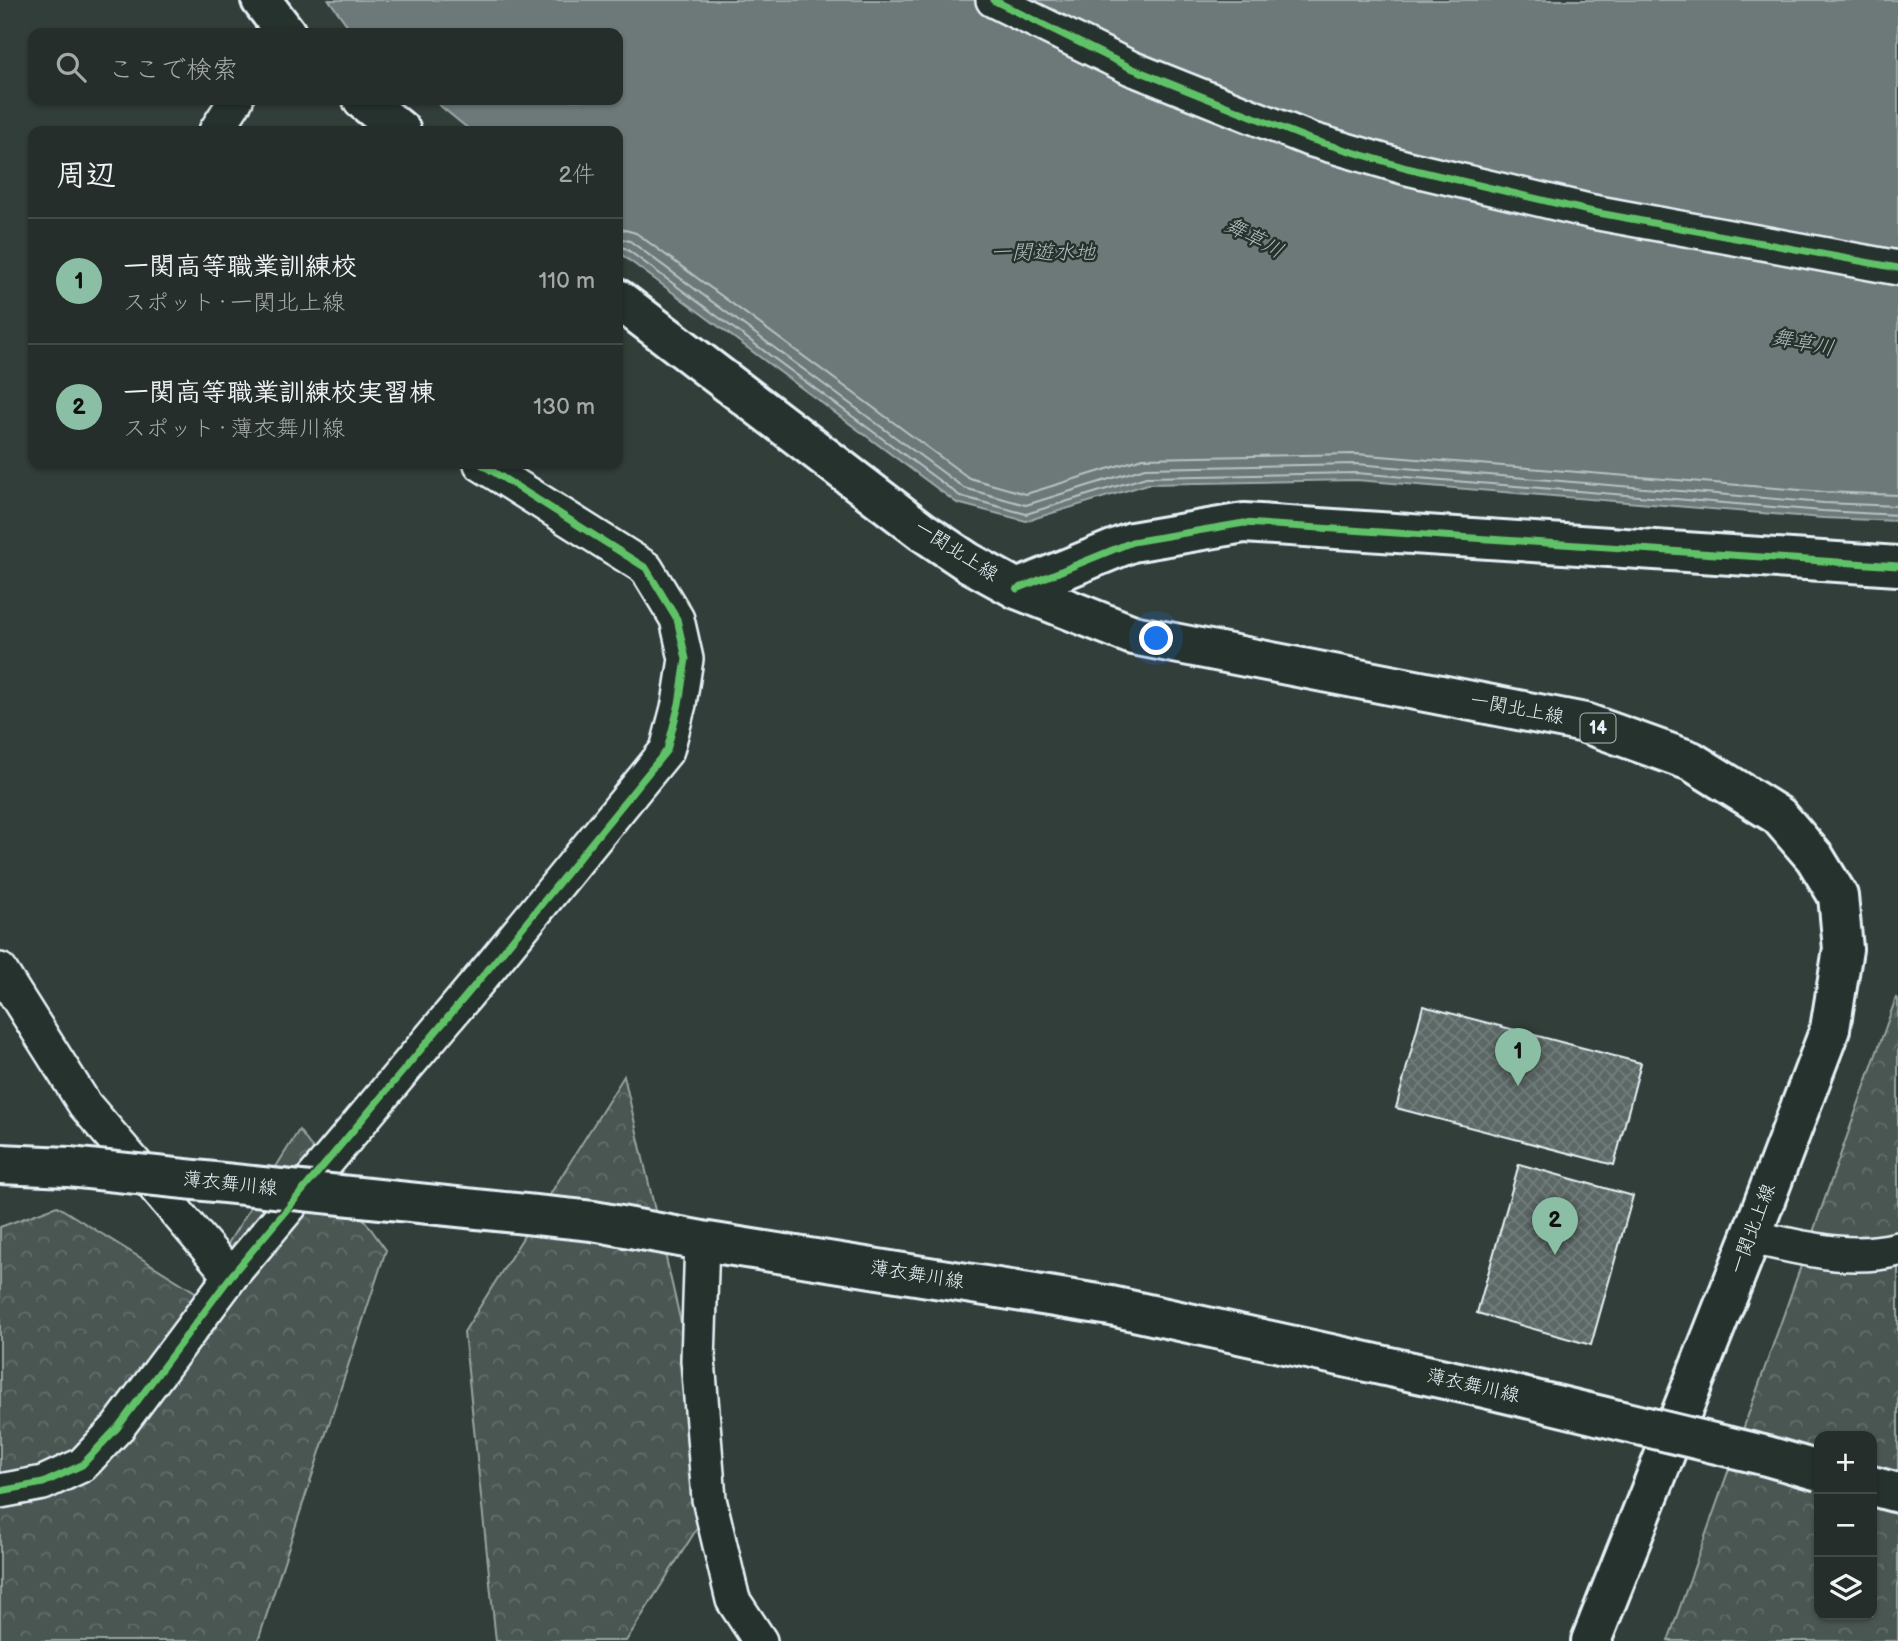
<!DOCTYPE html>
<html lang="ja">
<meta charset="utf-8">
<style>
body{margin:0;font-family:"Balsamiq Sans","Klee One",sans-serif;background:#323a37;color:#f1f3f6}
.controls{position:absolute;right:21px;bottom:21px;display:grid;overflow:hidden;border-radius:14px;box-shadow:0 2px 5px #0004}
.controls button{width:63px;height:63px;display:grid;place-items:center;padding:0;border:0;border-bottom:2px solid #424a47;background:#262e2b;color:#f1f3f6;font:35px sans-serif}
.you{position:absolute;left:1157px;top:639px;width:24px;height:24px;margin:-18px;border:5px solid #fff;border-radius:50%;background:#1a73e8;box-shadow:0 0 0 10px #1a73e833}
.badge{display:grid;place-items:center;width:46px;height:46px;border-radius:50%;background:#8abfa5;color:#111;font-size:23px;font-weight:700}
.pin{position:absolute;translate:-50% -58px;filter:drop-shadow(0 2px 4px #0008)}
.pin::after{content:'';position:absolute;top:37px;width:24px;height:21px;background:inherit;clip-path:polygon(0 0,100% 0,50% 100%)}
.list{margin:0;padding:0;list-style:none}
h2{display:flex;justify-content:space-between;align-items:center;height:91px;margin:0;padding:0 28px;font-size:30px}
h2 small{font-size:23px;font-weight:400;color:#a4a8a9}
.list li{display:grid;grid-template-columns:46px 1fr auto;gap:21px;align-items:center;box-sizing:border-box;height:126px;padding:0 28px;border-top:2px solid #424a47}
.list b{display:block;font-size:26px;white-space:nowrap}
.list p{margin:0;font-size:23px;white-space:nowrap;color:#a4a8a9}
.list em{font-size:23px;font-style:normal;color:#a4a8a9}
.icon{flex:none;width:38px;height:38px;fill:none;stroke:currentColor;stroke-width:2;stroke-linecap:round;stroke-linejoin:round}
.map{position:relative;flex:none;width:1898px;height:1641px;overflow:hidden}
.search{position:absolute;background:#262e2b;box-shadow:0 2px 5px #0004;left:28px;top:28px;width:595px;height:77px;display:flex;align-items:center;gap:18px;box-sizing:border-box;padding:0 24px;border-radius:14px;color:#a4a8a9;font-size:26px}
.panel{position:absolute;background:#262e2b;box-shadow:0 2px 5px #0004;left:28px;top:126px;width:595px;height:343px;border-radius:14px}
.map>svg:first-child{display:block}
.forest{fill:url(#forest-crowns);stroke:#98a4a4;stroke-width:2;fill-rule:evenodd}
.water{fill:#6d7978;stroke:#9ea9ab;stroke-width:2}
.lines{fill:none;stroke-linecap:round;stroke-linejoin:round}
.shore{stroke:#b7c1c5;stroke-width:2}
.building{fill:url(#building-cross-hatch);stroke:#e8f1f8;stroke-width:2}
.minor-casing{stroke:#e8f1f8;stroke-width:38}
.tertiary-casing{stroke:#e8f1f8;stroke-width:44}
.secondary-casing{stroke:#e8f1f8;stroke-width:44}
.primary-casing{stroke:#e8f1f8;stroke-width:44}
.minor{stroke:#26332d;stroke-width:33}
.tertiary{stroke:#26332d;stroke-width:38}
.secondary{stroke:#26332d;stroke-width:38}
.primary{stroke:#26332d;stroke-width:38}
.secondary-bridge-casing{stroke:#e8f1f8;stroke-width:44;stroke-linecap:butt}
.secondary-bridge{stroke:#26332d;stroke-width:38}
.cycleway-casing{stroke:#26332d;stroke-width:11}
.cycleway{stroke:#61c268;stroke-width:7}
.labels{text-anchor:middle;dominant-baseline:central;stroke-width:5;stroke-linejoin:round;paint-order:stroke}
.shield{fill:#26332d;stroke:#aeb8bb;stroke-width:2}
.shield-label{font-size:18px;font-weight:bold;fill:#e8f1f8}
.street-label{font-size:19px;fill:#e8f1f8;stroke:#26332d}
.water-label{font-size:21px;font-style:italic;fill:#b1bbbe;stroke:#26332d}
</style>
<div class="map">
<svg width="1898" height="1641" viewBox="0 0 1898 1641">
<defs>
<pattern id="forest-crowns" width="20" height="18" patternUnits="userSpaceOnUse" patternTransform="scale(1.75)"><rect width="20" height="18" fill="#495651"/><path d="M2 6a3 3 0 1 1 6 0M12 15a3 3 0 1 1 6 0" fill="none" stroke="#636f6b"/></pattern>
<pattern id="building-cross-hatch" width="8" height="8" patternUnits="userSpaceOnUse" patternTransform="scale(1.75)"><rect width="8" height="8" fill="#5c6865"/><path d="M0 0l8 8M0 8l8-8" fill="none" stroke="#737e7c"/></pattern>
</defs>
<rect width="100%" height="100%" fill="#323e39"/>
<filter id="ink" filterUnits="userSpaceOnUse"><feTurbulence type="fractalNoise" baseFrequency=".0143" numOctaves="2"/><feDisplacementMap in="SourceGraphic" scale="14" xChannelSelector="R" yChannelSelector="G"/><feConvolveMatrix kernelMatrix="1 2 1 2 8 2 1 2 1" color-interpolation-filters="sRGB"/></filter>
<g filter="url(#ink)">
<!-- forest -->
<path class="forest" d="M 1896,998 L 1898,999 L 1898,1641 L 1668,1641 ZM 1819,1436 L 1872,1436 L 1872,1615 L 1819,1615 Z
M 624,1076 L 720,1492 L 626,1641 L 496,1641 L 464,1332 Z
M 299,1130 L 386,1250 L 258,1641 L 0,1641 L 0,1227 L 57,1206 L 197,1293 Z"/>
<!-- water -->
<path class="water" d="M 329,0 L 1898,0 L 1898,521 L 1823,518 L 1356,480 L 1148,484 L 1026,521 L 957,503 L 618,252 L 618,131 L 471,131 L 433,100 L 618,100 L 618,33 L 353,33 Z"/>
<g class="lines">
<!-- shore -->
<path class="shore" d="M 618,228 L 636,233 L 969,478 L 1026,494 L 1143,458 L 1356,454 L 1824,492 L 1898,495
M 618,238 L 630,241 L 964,488 L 1026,505 L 1145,468 L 1356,464 L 1824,503 L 1898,506
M 618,247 L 625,248 L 960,496 L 1026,514 L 1146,477 L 1356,473 L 1823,511 L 1898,515"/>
</g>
<!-- building -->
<path class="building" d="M 1423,1006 L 1641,1063 L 1614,1165 L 1396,1108 Z
M 1519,1164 L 1633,1196 L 1591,1345 L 1477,1313 Z"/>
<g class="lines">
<!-- minor casing -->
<g class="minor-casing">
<path id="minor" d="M 993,0 L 1131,68 L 1309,139 L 1407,168 L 1593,212 L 1898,268
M 216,131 L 236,100
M 0,970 L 85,1105 L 231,1276
M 1751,1237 C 1800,1247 1848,1262 1898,1249
M 702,1241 L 698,1360 L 709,1499 L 733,1600 L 760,1641
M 0,1491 L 43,1483 L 82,1465 L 118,1427 L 231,1276 L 491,966 L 667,750 L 679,704 L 686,659 L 677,619 L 646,568 L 481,464"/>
</g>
<!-- tertiary casing -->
<g class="tertiary-casing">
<path id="tertiary" d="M 1017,589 L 1132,542 L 1244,523 L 1898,566"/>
</g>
<!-- secondary casing -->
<g class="secondary-casing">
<path id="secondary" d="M 0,1164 L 69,1167
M 593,1221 L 702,1241 L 1111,1306 L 1481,1387
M 1872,1486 L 1898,1493"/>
</g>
<!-- primary casing -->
<g class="primary-casing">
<path id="primary" d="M 261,0 L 286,33
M 363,100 L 401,131
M 618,299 L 922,531 L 968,562 L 1017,589 L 1133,635 L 1585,723 L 1691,761 L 1779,816 L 1815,858 L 1838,896 L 1843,949 L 1830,1029 L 1751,1237 L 1591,1641"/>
</g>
<!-- minor -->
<use href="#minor" class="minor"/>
<!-- tertiary -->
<use href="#tertiary" class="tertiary"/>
<!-- secondary -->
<use href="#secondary" class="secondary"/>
<!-- primary -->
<use href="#primary" class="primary"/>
<!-- secondary-bridge casing -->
<g class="secondary-bridge-casing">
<path id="secondary-bridge" d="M 69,1167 L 593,1221
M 1481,1387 L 1767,1456 L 1819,1471"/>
</g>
<!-- secondary-bridge -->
<use href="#secondary-bridge" class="secondary-bridge"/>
<!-- cycleway casing -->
<g class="cycleway-casing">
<path id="cycleway" d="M 993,0 L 1131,68 L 1309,139 L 1407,168 L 1593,212 L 1898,268
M 1017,589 L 1132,542 L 1244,523 L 1898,566
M 0,1491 L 43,1483 L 82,1465 L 118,1427 L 231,1276 L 491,966 L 667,750 L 679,704 L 686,659 L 677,619 L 646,568 L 481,464"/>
</g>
<!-- cycleway -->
<use href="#cycleway" class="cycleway"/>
</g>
</g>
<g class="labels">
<!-- shield labels -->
<rect class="shield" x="1580.5" y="713.5" width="35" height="29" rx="5"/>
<g class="shield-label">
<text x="1598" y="728">14</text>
</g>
<!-- street labels -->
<g class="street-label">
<text transform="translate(956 551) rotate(33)">一関北上線</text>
<text transform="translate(1517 709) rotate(11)">一関北上線</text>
<text transform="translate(230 1184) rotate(6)">薄衣舞川線</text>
<text transform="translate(1753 1229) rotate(-69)">一関北上線</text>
<text transform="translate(917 1275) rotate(9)">薄衣舞川線</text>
<text transform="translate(1473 1386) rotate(13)">薄衣舞川線</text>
</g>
<!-- water labels -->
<g class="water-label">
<text transform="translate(1254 238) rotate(28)">舞草川</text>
<text x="1043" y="252">一関遊水地</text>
<text transform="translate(1803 343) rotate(11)">舞草川</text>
</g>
</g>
</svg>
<div class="controls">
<button>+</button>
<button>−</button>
<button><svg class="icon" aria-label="layers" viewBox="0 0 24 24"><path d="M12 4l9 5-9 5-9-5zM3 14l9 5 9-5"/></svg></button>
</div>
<div class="you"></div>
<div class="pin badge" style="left:1518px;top:1086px">1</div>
<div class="pin badge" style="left:1555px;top:1255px">2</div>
<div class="search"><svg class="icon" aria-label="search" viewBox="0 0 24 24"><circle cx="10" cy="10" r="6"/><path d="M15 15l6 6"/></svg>ここで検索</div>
<section class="panel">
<h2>周辺<small>2件</small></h2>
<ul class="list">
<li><span class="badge">1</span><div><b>一関高等職業訓練校</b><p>スポット · 一関北上線</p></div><em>110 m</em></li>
<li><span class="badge">2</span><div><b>一関高等職業訓練校実習棟</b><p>スポット · 薄衣舞川線</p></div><em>130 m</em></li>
</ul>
</section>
</div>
